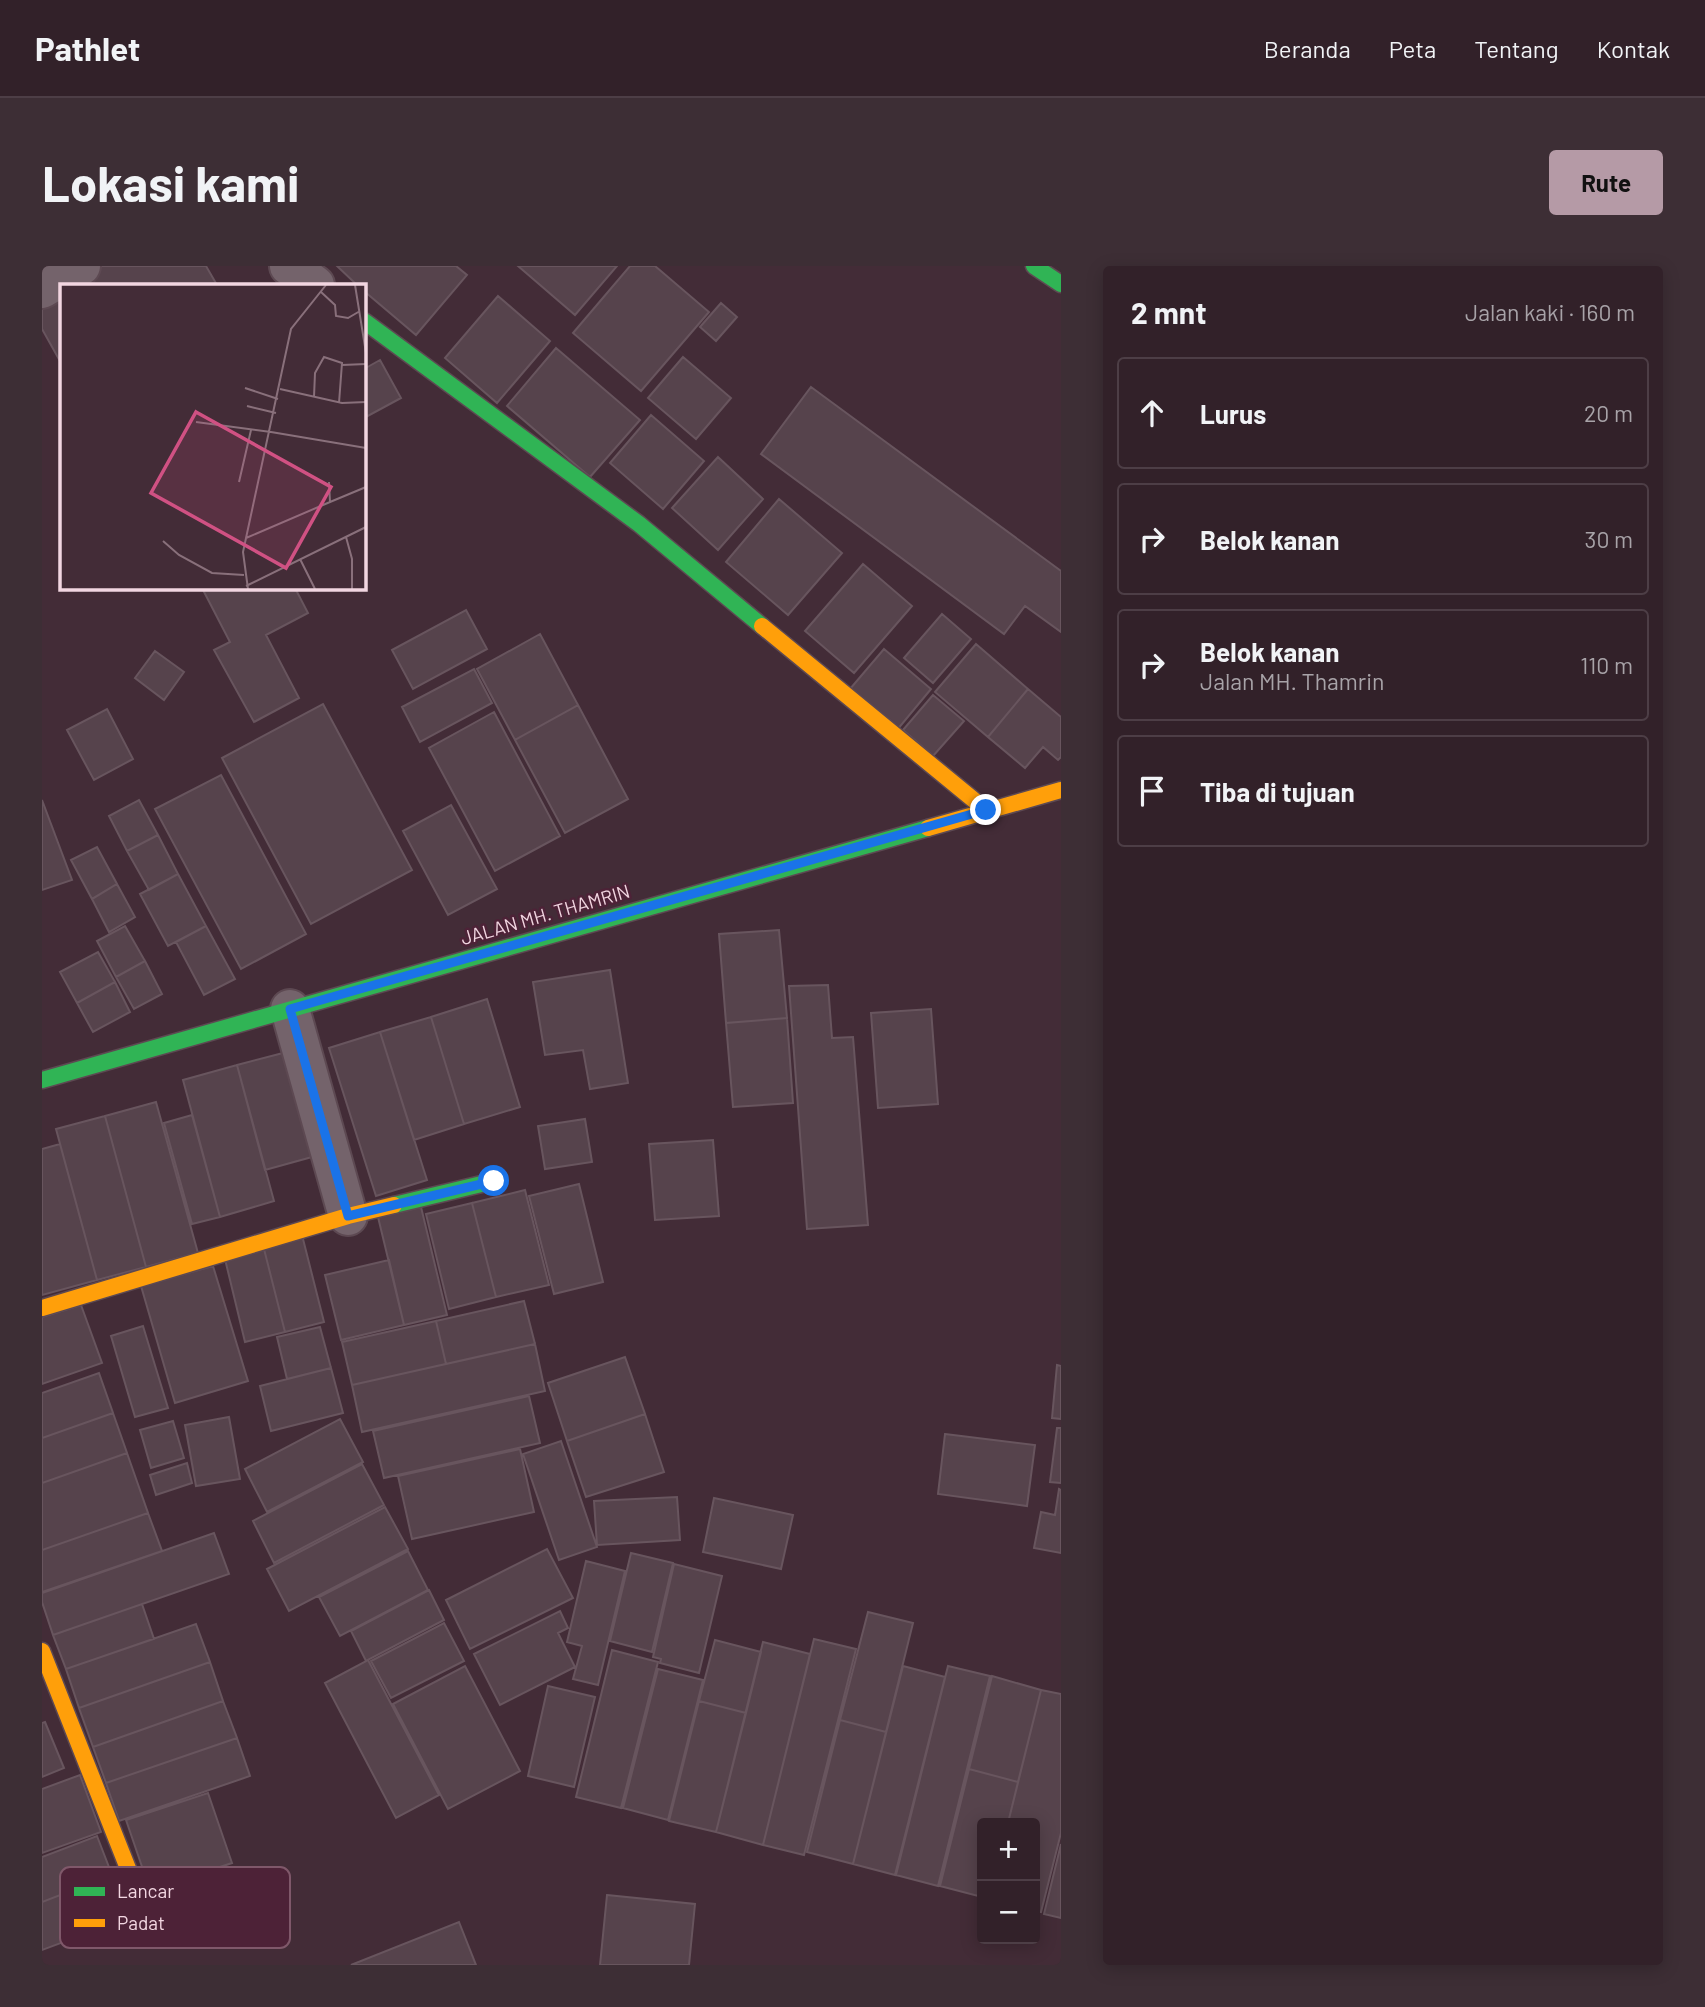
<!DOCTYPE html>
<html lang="id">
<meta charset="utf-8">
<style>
body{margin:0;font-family:Barlow,sans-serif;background:#3d2e35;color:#f1f3f6}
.controls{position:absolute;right:21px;bottom:21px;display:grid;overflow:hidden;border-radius:7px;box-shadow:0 4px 18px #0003}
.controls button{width:63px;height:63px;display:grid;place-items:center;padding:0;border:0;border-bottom:2px solid #4d3e46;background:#322129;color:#f1f3f6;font:35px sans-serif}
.stop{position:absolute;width:21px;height:21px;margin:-16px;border:5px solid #1a73e8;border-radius:50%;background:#fff}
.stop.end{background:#1a73e8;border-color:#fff;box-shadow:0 2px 7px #0008}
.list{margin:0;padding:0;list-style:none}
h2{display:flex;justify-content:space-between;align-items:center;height:91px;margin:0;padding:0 28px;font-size:30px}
h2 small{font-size:23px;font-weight:400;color:#a8a3a8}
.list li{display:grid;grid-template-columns:46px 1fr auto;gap:21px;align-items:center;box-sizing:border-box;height:112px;margin:0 14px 14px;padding:0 14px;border:2px solid #4d3e46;border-radius:7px}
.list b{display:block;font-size:26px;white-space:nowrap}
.list p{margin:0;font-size:23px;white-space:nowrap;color:#a8a3a8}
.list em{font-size:23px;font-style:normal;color:#a8a3a8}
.icon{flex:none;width:38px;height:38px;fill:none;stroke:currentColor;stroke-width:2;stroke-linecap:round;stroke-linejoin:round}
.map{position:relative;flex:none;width:1019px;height:1699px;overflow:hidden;border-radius:7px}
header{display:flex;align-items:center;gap:42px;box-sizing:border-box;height:98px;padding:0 35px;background:#322129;border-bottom:2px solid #4d3e46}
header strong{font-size:33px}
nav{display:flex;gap:38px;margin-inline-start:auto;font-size:24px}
.intro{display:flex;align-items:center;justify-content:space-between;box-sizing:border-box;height:168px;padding:0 42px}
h1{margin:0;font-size:49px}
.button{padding:18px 32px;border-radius:7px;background:#b59aa6;color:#111;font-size:24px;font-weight:700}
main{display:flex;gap:42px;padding:0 42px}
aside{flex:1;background:#322129;border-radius:7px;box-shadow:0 4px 18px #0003}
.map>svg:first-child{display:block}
.building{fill:#56434c;stroke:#68555e;stroke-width:2}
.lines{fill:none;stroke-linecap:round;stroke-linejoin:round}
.street-casing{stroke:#5d4952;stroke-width:42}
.fast-casing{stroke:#5d4952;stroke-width:19}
.slow-casing{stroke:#5d4952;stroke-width:19}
.street{stroke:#74636b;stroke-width:38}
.fast{stroke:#30b455;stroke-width:16}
.slow{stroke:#ff9f0a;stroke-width:16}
.route{stroke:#1a73e8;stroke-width:9}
.labels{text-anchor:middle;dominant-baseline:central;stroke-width:5;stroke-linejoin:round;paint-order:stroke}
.street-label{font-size:19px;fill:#f2d6e1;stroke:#4d2237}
.inset-road{fill:none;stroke:#89707b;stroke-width:2}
.view{fill:#d05183;fill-opacity:0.15;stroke:#d05183;stroke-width:3.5}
.inset-edge{fill:none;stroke:#f2d6e1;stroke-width:3.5}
.key{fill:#4d2237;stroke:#7f586a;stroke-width:2}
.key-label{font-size:19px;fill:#f2d6e1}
</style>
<header>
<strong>Pathlet</strong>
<nav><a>Beranda</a><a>Peta</a><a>Tentang</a><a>Kontak</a></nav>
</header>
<div class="intro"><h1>Lokasi kami</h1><a class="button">Rute</a></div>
<main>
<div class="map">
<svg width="1019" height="1699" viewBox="0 0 1019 1699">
<rect width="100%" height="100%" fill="#432c37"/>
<!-- building -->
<path class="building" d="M 54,0 L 164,0 L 175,19 L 42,19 Z
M 295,0 L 414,0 L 425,9 L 374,69 L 322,25 L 322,19 L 315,19 Z
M 476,0 L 575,0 L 533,49 Z
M 588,0 L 613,0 L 667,46 L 599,125 L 531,67 Z
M 19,26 L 19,97 L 0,63 L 0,37 Z
M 456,30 L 508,75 L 455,137 L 403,92 Z
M 679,37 L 695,51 L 674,75 L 658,61 Z
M 514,82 L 598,154 L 548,211 L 465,140 Z
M 641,91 L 689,132 L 654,173 L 606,132 Z
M 338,94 L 359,132 L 322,152 L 322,103 Z
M 769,121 L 1019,305 L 1019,366 L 983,340 L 962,368 L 719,188 Z
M 609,149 L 662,195 L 621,243 L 568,197 Z
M 676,191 L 721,233 L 676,284 L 630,242 Z
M 737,233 L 800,287 L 746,349 L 684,296 Z
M 821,298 L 870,340 L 812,407 L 763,365 Z
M 160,322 L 253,322 L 266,347 L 224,369 L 257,432 L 212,456 L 172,384 L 188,376 Z
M 424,344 L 445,383 L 371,423 L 350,384 Z
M 900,348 L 929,373 L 891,417 L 862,392 Z
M 498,368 L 536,439 L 473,474 L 435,403 Z
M 934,378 L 986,423 L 946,471 L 893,426 Z
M 842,383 L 889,423 L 855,464 L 808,423 Z
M 113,385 L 142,406 L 122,434 L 93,412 Z
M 432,403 L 450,437 L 378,476 L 360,441 Z
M 986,423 L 1019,451 L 1019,491 L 1016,494 L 1001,481 L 983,502 L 946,471 Z
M 891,429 L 922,455 L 891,490 L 861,464 Z
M 281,438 L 370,604 L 269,658 L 180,492 Z
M 536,439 L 586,533 L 523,567 L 473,474 Z
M 65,443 L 91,493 L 52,514 L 25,464 Z
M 452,446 L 518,570 L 453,605 L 387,482 Z
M 179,509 L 264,668 L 199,703 L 113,543 Z
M 0,534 L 30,614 L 0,624 Z
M 97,534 L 116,569 L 85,585 L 67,550 Z
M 409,539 L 455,623 L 406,649 L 361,565 Z
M 116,569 L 136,608 L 107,624 L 85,585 Z
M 55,581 L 75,618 L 50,633 L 29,594 Z
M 136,608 L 164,660 L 126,680 L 98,628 Z
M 75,618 L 93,651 L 67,666 L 50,633 Z
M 83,660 L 103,695 L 74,711 L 55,675 Z
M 164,660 L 193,713 L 162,729 L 134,676 Z
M 737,664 L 745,752 L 684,757 L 677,668 Z
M 56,686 L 73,716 L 35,737 L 18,706 Z
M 103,695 L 120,728 L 92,743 L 74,711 Z
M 568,704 L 586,817 L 548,823 L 541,784 L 503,789 L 491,716 Z
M 73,716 L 88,746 L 51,766 L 35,737 Z
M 786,719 L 790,772 L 811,771 L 826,959 L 765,963 L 747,720 Z
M 445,733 L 478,841 L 422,858 L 389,751 Z
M 889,743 L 896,838 L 836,842 L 829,747 Z
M 389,751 L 422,858 L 372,874 L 338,766 Z
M 745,752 L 751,837 L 691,841 L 684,757 Z
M 338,766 L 385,914 L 334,930 L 287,782 Z
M 241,787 L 270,891 L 223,904 L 195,799 Z
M 195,799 L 232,935 L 178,951 L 141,814 Z
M 114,836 L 156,987 L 104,1001 L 63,850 Z
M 150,849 L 178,951 L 150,958 L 122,857 Z
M 63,850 L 104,1001 L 55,1014 L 14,863 Z
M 543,853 L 550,896 L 503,903 L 496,860 Z
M 671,874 L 677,950 L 613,954 L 607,878 Z
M 18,878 L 55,1014 L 0,1029 L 0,883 Z
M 537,918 L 561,1016 L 512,1028 L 487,930 Z
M 483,924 L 507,1019 L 454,1031 L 430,937 Z
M 430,937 L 454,1031 L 407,1043 L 384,948 Z
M 379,941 L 405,1049 L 362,1059 L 336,951 Z
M 260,969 L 282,1056 L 243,1066 L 221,979 Z
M 221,979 L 243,1066 L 203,1076 L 182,989 Z
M 347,994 L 362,1059 L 299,1074 L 283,1009 Z
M 171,1000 L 206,1115 L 133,1137 L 99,1020 Z
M 482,1035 L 493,1078 L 404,1098 L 394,1055 Z
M 39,1039 L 60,1097 L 0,1118 L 0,1051 Z
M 394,1055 L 404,1098 L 310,1119 L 300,1076 Z
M 101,1060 L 126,1142 L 93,1151 L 69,1070 Z
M 278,1061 L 289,1102 L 245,1113 L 235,1071 Z
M 493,1078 L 503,1125 L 320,1166 L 310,1119 Z
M 583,1091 L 603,1148 L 525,1175 L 506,1117 Z
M 1015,1099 L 1019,1100 L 1019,1153 L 1010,1152 Z
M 289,1102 L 301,1147 L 229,1165 L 218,1120 Z
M 57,1107 L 71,1147 L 0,1172 L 0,1127 Z
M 487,1130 L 498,1177 L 342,1212 L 331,1165 Z
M 71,1147 L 85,1187 L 0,1217 L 0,1172 Z
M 603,1148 L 622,1206 L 544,1231 L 525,1175 Z
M 187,1151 L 198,1213 L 154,1220 L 143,1159 Z
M 298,1153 L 321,1196 L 225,1246 L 203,1203 Z
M 131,1155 L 142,1192 L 109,1202 L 98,1164 Z
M 1015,1162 L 1019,1162 L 1019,1217 L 1008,1216 Z
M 903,1168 L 993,1179 L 985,1240 L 896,1228 Z
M 519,1175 L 555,1281 L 517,1294 L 481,1188 Z
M 478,1183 L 492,1246 L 370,1273 L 356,1210 Z
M 85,1187 L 106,1247 L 0,1284 L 0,1217 Z
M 145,1197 L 150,1217 L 114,1229 L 108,1209 Z
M 320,1198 L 342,1239 L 232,1297 L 211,1255 Z
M 1017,1223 L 1019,1224 L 1019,1287 L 992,1282 L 999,1246 L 1013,1249 Z
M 635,1231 L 638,1274 L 555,1279 L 552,1235 Z
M 672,1232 L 751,1249 L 739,1303 L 661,1286 Z
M 343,1241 L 366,1283 L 247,1345 L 225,1303 Z
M 106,1247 L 120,1285 L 0,1326 L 0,1284 Z
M 172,1267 L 187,1308 L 11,1369 L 0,1336 L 0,1327 Z
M 505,1283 L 531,1332 L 428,1383 L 404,1334 Z
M 366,1285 L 386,1324 L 298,1370 L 277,1331 Z
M 589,1287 L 631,1297 L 610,1386 L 568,1375 Z
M 544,1295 L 583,1305 L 556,1419 L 531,1413 L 540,1380 L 525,1376 Z
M 632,1298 L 680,1310 L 657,1407 L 618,1397 L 619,1393 L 611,1391 Z
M 387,1324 L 402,1354 L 324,1395 L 309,1365 Z
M 100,1338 L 112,1373 L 24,1403 L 11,1369 Z
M 518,1345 L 526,1362 L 516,1367 L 533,1401 L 458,1439 L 432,1388 Z
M 826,1346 L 871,1357 L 844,1466 L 798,1454 Z
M 402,1357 L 422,1395 L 349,1432 L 329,1395 Z
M 154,1358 L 168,1396 L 37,1442 L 24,1403 Z
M 772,1373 L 814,1383 L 762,1589 L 721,1579 Z
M 673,1374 L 719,1386 L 704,1447 L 657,1435 Z
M 721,1376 L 768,1388 L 721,1579 L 674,1566 Z
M 570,1384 L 616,1396 L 579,1542 L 534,1531 Z
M 326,1394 L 397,1529 L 354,1552 L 283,1417 Z
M 168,1396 L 181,1435 L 51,1481 L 37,1442 Z
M 423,1400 L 478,1505 L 406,1543 L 351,1438 Z
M 861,1400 L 903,1411 L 853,1609 L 811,1598 Z
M 906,1400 L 948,1410 L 896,1620 L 854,1609 Z
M 616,1403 L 661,1414 L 626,1554 L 581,1542 Z
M 950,1410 L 999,1424 L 976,1516 L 927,1503 Z
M 506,1420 L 553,1431 L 532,1521 L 486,1510 Z
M 999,1424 L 1019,1428 L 1019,1567 L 999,1646 L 993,1645 L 993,1557 L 966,1557 Z
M 181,1435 L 195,1472 L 64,1517 L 51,1481 Z
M 657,1435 L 704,1447 L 674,1566 L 627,1555 Z
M 798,1454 L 844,1466 L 811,1598 L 765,1586 Z
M 3,1456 L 22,1502 L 0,1511 L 0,1457 Z
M 195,1472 L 208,1510 L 77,1555 L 64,1517 Z
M 927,1503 L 976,1516 L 966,1557 L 940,1557 L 940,1631 L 898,1620 Z
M 38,1509 L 59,1566 L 0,1587 L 0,1523 Z
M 166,1527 L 190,1597 L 108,1624 L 84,1554 Z
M 55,1570 L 70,1609 L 0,1636 L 0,1591 Z
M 1019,1578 L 1019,1652 L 1002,1648 Z
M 70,1609 L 86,1652 L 0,1684 L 0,1636 Z
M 565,1629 L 653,1638 L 647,1699 L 558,1699 Z
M 417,1656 L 434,1699 L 309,1699 Z"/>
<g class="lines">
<!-- street casing -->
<g class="street-casing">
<path id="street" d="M 247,0 L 273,19
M 0,23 L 39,0
M 248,743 L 306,950"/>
</g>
<!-- fast casing -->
<g class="fast-casing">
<path id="fast" d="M 992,0 L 1019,18
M 322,55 L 597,258 L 720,360
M 0,814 L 886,562
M 352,939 L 452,915"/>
</g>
<!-- slow casing -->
<g class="slow-casing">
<path id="slow" d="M 720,360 L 944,544
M 886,562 L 1019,524
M 0,1042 L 306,950 L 352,939
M 0,1385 L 104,1648"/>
</g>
<!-- street -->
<use href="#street" class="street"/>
<!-- fast -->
<use href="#fast" class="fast"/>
<!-- slow -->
<use href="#slow" class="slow"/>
</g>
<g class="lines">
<!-- route -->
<path class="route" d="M 452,915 L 306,950 L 248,743 L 944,544"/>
</g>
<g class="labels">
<!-- street labels -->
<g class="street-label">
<text transform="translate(503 648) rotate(-16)">JALAN MH. THAMRIN</text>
</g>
</g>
<!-- overview -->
<g transform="translate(18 18)">
<rect width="306" height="306" fill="#432c37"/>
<path class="inset-road" d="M 295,1 L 306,69M 261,8 L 275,21 L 276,32 L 288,34 L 300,27M 282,81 L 306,80M 185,104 L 218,115M 220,105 L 282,119 L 306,118M 254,113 L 255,89 L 264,73 L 282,79 L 279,119M 187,122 L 216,129M 136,138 L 211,148M 211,148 L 306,164M 179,198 L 191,146M 270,218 L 306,203M 286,253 L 292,275 L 292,305M 186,254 L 270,218 L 269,198M 103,257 L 119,271 L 152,289 L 184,291M 240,275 L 255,305M 186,302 L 306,243M 188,305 L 183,268 L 231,45 L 266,1"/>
<path class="view" d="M 136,128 L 271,203 L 226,284 L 91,209 Z"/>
<rect width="306" height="306" class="inset-edge"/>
</g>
<!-- legend -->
<rect x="18" y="1601" width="230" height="81" rx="10" class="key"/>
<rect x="32" y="1621" width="31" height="9" fill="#30b455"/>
<rect x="32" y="1653" width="31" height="8" fill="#ff9f0a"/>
<g class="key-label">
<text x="75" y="1632">Lancar</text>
<text x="75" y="1664">Padat</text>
</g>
</svg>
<div class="controls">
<button>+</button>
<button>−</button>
</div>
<div class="stop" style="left:452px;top:915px"></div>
<div class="stop end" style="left:944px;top:544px"></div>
</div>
<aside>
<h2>2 mnt<small>Jalan kaki · 160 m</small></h2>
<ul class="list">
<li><svg class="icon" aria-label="ahead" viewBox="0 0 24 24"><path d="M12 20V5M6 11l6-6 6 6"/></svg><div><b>Lurus</b></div><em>20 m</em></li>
<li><svg class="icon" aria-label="right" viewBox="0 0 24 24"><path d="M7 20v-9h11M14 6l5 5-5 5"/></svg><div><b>Belok kanan</b></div><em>30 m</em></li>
<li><svg class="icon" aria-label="right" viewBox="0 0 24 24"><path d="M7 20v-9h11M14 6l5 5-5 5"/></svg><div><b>Belok kanan</b><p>Jalan MH. Thamrin</p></div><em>110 m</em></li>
<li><svg class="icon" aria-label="arrive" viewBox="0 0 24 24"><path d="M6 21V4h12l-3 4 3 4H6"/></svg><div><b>Tiba di tujuan</b></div></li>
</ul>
</aside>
</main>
